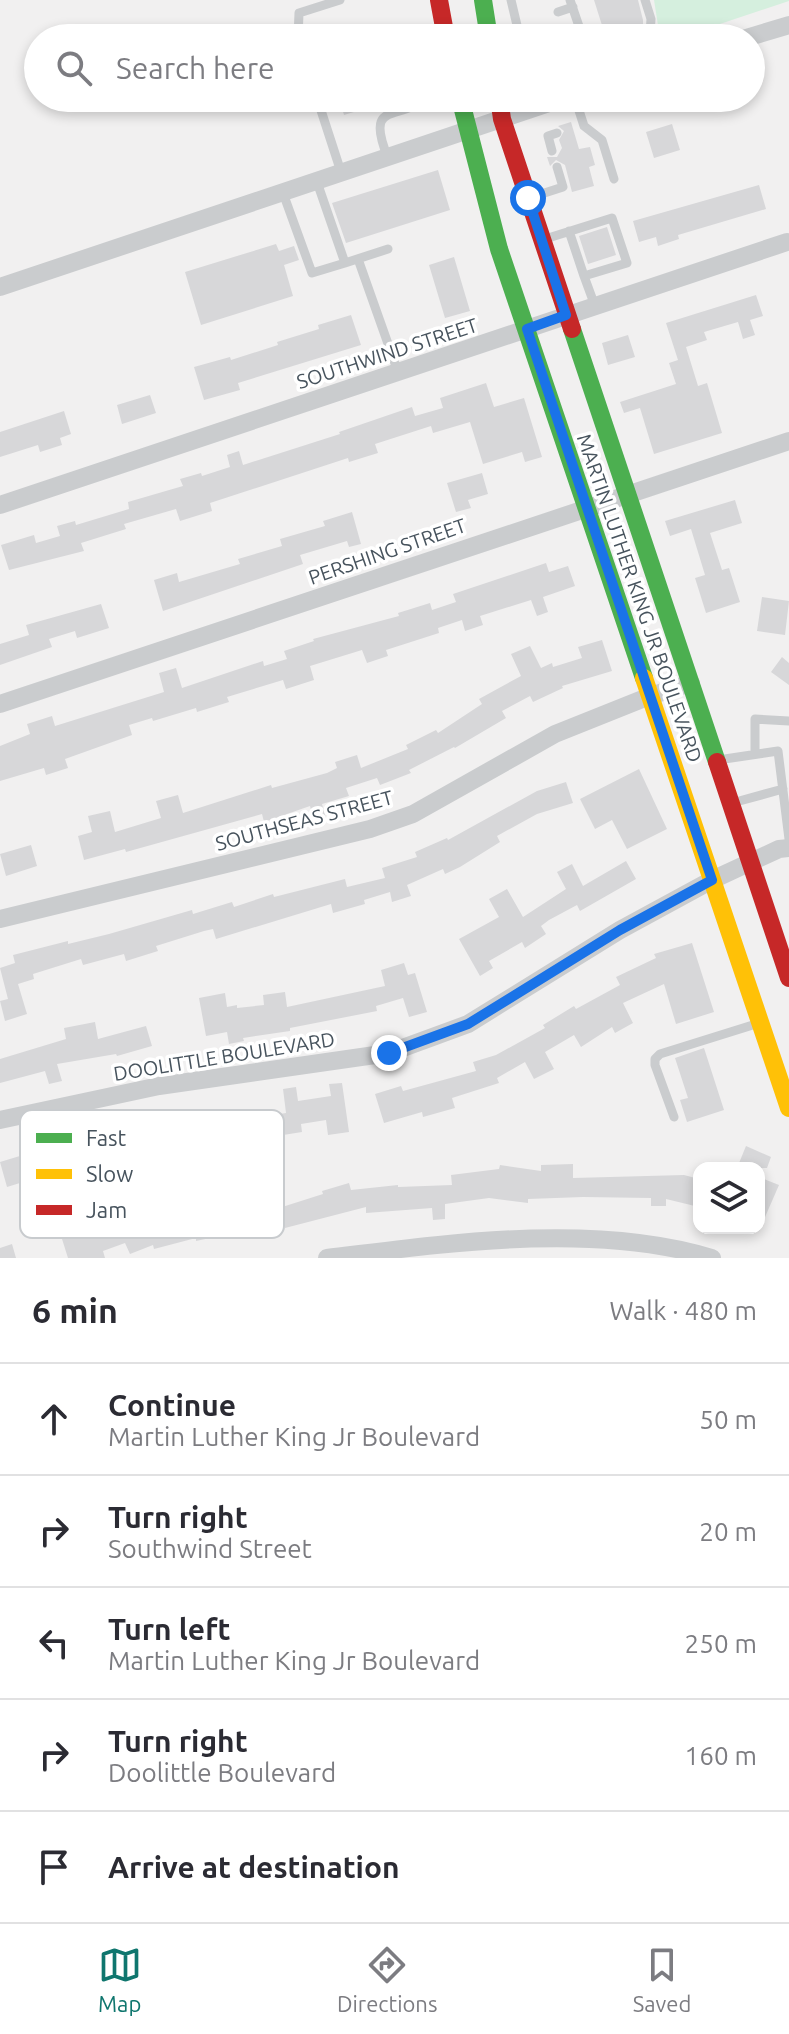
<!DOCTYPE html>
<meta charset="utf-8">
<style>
body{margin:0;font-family:Ubuntu,sans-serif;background:#f2f2f3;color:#2b2b33}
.controls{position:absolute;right:24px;bottom:24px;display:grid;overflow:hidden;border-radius:16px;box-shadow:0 4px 12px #0003}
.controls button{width:72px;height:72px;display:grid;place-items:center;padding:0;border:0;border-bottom:2px solid #e1e1e2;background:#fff;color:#2b2b33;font:40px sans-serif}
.stop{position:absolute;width:24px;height:24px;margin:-18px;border:6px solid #1a73e8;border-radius:50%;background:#fff}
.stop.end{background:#1a73e8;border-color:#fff;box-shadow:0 2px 8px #0008}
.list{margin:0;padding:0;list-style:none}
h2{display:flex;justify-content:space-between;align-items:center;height:104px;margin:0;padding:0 32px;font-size:34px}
h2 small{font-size:26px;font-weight:400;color:#7c7c81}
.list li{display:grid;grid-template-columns:52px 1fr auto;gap:24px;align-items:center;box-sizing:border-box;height:112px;padding:0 32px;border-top:2px solid #e1e1e2}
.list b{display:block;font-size:30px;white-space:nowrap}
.list p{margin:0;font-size:26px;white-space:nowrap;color:#7c7c81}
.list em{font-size:26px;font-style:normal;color:#7c7c81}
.icon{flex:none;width:44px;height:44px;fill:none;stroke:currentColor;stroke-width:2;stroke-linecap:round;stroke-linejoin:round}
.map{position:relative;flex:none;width:789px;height:1258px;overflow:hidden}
.search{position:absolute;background:#fff;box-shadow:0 4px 12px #0003;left:24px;right:24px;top:24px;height:88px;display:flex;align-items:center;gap:20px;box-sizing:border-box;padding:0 28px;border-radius:44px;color:#7c7c81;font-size:30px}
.sheet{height:664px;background:#fff}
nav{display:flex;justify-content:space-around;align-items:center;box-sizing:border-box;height:112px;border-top:2px solid #e1e1e2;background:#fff;font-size:22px;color:#7c7c81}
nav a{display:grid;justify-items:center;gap:4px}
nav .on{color:#0f766e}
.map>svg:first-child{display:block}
.green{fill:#d5efde}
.building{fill:#d7d7d9}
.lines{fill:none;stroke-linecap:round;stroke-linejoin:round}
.lane{stroke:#caccce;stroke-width:9}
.street{stroke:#caccce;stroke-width:18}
.fast{stroke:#4caf50;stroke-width:18}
.slow{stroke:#ffc107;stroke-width:18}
.jam{stroke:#c62828;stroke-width:18}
.route{stroke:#1a73e8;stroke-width:10}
.labels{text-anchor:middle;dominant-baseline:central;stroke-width:7;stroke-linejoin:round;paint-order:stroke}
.street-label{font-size:20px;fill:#47535d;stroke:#fff}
.key{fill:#fff;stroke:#c8cbce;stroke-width:2}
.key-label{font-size:22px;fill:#47535d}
</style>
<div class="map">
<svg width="789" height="1258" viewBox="0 0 789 1258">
<rect width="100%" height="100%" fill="#f1f0f0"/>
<!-- green -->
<path class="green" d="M 654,0 L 789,0 L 789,1 L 678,38 L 660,38 Z"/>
<!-- building -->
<path class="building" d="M 594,0 L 638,0 L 643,20 L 643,30 L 617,38 L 606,38 Z
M 339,98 L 390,98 L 390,101 L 344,115 Z
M 571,122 L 579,149 L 590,147 L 595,165 L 589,167 L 594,186 L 572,192 L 565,165 L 556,160 L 550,166 L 547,157 L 557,157 L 562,148 L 559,140 L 564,131 L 558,126 Z
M 672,124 L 680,150 L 654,158 L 646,132 Z
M 438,170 L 450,210 L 346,243 L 332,203 Z
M 759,185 L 766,209 L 678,235 L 679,239 L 658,246 L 656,237 L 639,242 L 633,221 Z
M 607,227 L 616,255 L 588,264 L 579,236 Z
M 276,244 L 279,251 L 294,246 L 299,260 L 284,265 L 293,296 L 201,325 L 185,272 Z
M 454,257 L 470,311 L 445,318 L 429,265 Z
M 756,295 L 763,316 L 750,320 L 755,335 L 743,339 L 738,322 L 704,332 L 707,340 L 686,347 L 698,386 L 707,383 L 722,433 L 654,454 L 640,408 L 624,413 L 620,402 L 676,384 L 669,363 L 678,360 L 666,323 Z
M 351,315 L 361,345 L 238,383 L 240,390 L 204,400 L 194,367 L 230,357 L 231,360 L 278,345 L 277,342 L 319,329 L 318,325 Z
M 628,335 L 635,357 L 608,365 L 602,343 Z
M 486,383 L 494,407 L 524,398 L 542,457 L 525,462 L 522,452 L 483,464 L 470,422 L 433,433 L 431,426 L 375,444 L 378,453 L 349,462 L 348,458 L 210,503 L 212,511 L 180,521 L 176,509 L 124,524 L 126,529 L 81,543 L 84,551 L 9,570 L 1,545 L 34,535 L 36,543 L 60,536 L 57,526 L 75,521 L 76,525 L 129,509 L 128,502 L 183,486 L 180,479 L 201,473 L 202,476 L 230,467 L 227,455 L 239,451 L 243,465 L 340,434 L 339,432 L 412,407 L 415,416 L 443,408 L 440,398 Z
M 150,395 L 156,413 L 122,424 L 117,405 Z
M 64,411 L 71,434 L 60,438 L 62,445 L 40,452 L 38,445 L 0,457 L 0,432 Z
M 482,473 L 488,494 L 468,500 L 471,508 L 456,512 L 447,483 Z
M 735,500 L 742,523 L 710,533 L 722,570 L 729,568 L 740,602 L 706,613 L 695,578 L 705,575 L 691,529 L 670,536 L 665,521 Z
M 352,512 L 361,544 L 349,547 L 347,541 L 300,555 L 303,564 L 163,611 L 154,580 L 177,573 L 179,582 L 240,564 L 238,559 L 282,546 L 280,539 L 325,526 L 323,521 Z
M 546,563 L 549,572 L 568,566 L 575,586 L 543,597 L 548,612 L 537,616 L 531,600 L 480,616 L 483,625 L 465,631 L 462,620 L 438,628 L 439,633 L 386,650 L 388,656 L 367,663 L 362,650 L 310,666 L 314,680 L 286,689 L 283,680 L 227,697 L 229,702 L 197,712 L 196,708 L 153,721 L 152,718 L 129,725 L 132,735 L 65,759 L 68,768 L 46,775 L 44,768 L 0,781 L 0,746 L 30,734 L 27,724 L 52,716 L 55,726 L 164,692 L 159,673 L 176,668 L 182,688 L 263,661 L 264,666 L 287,659 L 284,651 L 314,641 L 313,639 L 399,616 L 398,613 L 430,603 L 432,610 L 456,602 L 453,594 Z
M 762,597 L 789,601 L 785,635 L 757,631 Z
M 101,604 L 109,628 L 77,638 L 75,631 L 49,639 L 52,647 L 0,665 L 0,644 L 29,635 L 26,625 Z
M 602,640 L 612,671 L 562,686 L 563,688 L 533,702 L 530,696 L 502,711 L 506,718 L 455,748 L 454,747 L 409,770 L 411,773 L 380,785 L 377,778 L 346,788 L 349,796 L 322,804 L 326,818 L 314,822 L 310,806 L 264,822 L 262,814 L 126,852 L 125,849 L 84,860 L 78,836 L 92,832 L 88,816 L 110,811 L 115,832 L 161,818 L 156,801 L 178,795 L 183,813 L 271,785 L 272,788 L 327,773 L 337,768 L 335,762 L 357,755 L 361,768 L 408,749 L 406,745 L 436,730 L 438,733 L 482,704 L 479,699 L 521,676 L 511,654 L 530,646 L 541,668 L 552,663 L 553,667 L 582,658 L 578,647 Z
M 782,657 L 789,663 L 789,685 L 771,672 Z
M 639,769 L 667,829 L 627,849 L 612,820 L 595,829 L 580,799 Z
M 566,782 L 573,803 L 537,814 L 497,836 L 500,842 L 460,867 L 445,874 L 443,869 L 407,885 L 411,896 L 392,902 L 390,892 L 364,900 L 365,904 L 333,913 L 331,904 L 216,939 L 213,929 L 204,931 L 156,946 L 158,951 L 126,961 L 124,954 L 83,965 L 81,959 L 33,974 L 34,979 L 18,984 L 27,1014 L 5,1021 L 0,1001 L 8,999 L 0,968 L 15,963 L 13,955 L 68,941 L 68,944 L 109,934 L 192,910 L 193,914 L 232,902 L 234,907 L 273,894 L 274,897 L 345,879 L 347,887 L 385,878 L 382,868 L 417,857 L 415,852 L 447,838 L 448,840 L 537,791 Z
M 31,845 L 37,866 L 6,876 L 0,854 Z
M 626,861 L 636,879 L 580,911 L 577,905 L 549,920 L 541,926 L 546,934 L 525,948 L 522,942 L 489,961 L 493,968 L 480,976 L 459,939 L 499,917 L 489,899 L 507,889 L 523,917 L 566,889 L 557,872 L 572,864 L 583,886 Z
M 692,943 L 714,1012 L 676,1024 L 664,984 L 623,1003 L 633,1023 L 615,1033 L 612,1027 L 581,1047 L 574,1035 L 545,1052 L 554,1069 L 534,1079 L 525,1062 L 497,1078 L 499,1083 L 452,1098 L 455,1108 L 423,1117 L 422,1112 L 384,1123 L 375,1094 L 401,1086 L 403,1091 L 476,1071 L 473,1062 L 496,1055 L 545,1028 L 543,1025 L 574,1006 L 576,1009 L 620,985 L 616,977 L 656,958 L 654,954 Z
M 404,963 L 408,975 L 415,973 L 427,1012 L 409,1017 L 403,998 L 376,1006 L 377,1011 L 290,1028 L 290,1031 L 243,1038 L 244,1041 L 229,1044 L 227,1032 L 206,1036 L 199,998 L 225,993 L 227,1007 L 237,1005 L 237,1008 L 264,1005 L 263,995 L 285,992 L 287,1007 L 385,986 L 381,970 Z
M 95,1022 L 98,1039 L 146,1026 L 152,1046 L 117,1056 L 116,1054 L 57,1064 L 62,1081 L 49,1084 L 45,1071 L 0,1083 L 0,1059 L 66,1039 L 64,1028 Z
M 704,1048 L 724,1110 L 687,1122 L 680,1100 L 688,1098 L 675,1058 Z
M 342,1083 L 349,1132 L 328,1135 L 326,1120 L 301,1124 L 302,1132 L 258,1139 L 260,1148 L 228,1156 L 220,1119 L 252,1112 L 253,1118 L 286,1113 L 283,1089 L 296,1087 L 298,1101 L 331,1096 L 329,1084 Z
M 134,1126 L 168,1132 L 162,1168 L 150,1166 L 152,1154 L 67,1181 L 66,1176 L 51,1180 L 49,1174 L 7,1187 L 0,1162 L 33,1152 L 34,1156 L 66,1147 L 64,1138 L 76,1135 L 78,1143 Z
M 746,1146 L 771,1157 L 767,1168 L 737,1168 Z
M 573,1164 L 573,1178 L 684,1175 L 699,1179 L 699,1207 L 666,1199 L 666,1206 L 651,1206 L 651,1198 L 583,1197 L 528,1199 L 528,1203 L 489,1198 L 445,1204 L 445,1219 L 433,1220 L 432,1208 L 366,1213 L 366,1207 L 285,1228 L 279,1208 L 323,1194 L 322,1191 L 349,1183 L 351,1190 L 398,1185 L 398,1187 L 452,1185 L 451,1175 L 499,1169 L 500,1165 L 541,1171 L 541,1165 Z
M 759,1177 L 779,1185 L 759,1231 Z
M 218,1211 L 224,1235 L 196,1241 L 196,1238 L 154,1249 L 153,1245 L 130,1254 L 125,1243 L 103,1251 L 105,1258 L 68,1258 L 62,1239 L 96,1228 L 98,1233 L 135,1218 L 140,1231 Z
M 12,1244 L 16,1258 L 0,1258 L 0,1248 Z"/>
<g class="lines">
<!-- lane -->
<path class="lane" d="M 511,0 L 520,38
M 570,0 L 583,38
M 558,12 L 573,7
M 565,34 L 580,29
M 298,38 L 299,13 L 340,0
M 411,38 L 442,27
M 645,38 L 650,35 L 651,19 L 645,0
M 317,98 L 342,175
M 575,98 L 584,126 L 602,140 L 614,179
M 552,151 L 548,136 L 557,133
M 388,158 C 364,99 399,122 426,98
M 317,182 L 345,263 L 388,249
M 283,193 L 312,273 L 345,263
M 532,197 L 563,187 L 557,167
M 545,239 L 612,218 L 627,263 L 584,276 L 569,231
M 358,259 L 398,372
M 584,276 L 595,306
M 755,754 L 755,719 L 789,721
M 718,760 L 778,751 L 789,839
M 732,803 L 783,789
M 674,1117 L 655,1065 L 655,1059 L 660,1054 L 756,1024"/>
<!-- street -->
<path class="street" d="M 746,38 L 789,25
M 0,287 L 564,98
M 0,505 L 787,242
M 0,704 L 789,441
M 0,919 L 370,829 L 413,814 L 555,734 L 650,696 L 691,683
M 0,1120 L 159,1086 L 389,1053 L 468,1024 L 620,930 L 712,880 L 779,849 L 789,848
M 327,1258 C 448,1243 595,1222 712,1258"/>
<!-- fast -->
<path class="fast" d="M 483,0 L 489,38
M 460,98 L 499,249 L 644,678
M 572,329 L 717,762"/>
<!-- slow -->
<path class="slow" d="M 644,678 L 789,1108"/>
<!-- jam -->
<path class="jam" d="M 439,0 L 446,38
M 499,98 L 502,119 L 572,329
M 717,762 L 789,978"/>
</g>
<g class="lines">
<!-- route -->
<path class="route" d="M 389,1053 L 468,1024 L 620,930 L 712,880 L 527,329 L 566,315 L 528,198"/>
</g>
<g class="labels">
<!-- street labels -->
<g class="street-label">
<text transform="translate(387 353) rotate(-18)">SOUTHWIND STREET</text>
<text transform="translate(387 551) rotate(-19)">PERSHING STREET</text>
<text transform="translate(640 598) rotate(71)">MARTIN LUTHER KING JR BOULEVARD</text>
<text transform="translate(304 820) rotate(-15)">SOUTHSEAS STREET</text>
<text transform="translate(224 1056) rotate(-9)">DOOLITTLE BOULEVARD</text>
</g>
</g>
<!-- legend -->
<rect x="20" y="1110" width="264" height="128" rx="12" class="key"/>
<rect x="36" y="1133" width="36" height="10" fill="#4caf50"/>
<rect x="36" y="1169" width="36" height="10" fill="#ffc107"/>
<rect x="36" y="1205" width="36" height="10" fill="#c62828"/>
<g class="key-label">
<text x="86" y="1146">Fast</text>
<text x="86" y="1182">Slow</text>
<text x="86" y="1218">Jam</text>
</g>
</svg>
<div class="controls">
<button><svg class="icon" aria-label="layers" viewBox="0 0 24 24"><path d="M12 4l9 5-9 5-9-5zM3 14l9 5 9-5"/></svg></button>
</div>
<div class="stop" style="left:528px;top:198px"></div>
<div class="stop end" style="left:389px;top:1053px"></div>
<div class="search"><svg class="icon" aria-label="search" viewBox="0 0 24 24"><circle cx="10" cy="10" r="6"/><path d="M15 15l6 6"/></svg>Search here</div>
</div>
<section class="sheet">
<h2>6 min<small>Walk · 480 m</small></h2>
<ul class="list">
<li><svg class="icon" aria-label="ahead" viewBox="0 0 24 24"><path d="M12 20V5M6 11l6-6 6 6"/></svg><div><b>Continue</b><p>Martin Luther King Jr Boulevard</p></div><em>50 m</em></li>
<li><svg class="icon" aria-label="right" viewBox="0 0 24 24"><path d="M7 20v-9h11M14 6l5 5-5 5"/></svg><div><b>Turn right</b><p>Southwind Street</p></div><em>20 m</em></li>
<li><svg class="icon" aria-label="left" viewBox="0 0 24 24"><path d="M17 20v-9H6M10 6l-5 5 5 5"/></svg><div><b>Turn left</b><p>Martin Luther King Jr Boulevard</p></div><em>250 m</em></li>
<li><svg class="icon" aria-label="right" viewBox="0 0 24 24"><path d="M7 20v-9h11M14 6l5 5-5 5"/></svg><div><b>Turn right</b><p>Doolittle Boulevard</p></div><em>160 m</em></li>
<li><svg class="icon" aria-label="arrive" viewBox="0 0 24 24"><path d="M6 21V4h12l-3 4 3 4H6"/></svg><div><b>Arrive at destination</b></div></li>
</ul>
</section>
<nav>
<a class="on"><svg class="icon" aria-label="map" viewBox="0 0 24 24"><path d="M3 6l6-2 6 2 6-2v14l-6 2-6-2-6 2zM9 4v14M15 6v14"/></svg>Map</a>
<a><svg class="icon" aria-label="directions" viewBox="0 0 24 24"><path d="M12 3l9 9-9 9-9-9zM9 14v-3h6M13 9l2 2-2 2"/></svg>Directions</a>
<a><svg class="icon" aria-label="saved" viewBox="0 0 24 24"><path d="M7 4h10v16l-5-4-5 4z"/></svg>Saved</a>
</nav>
